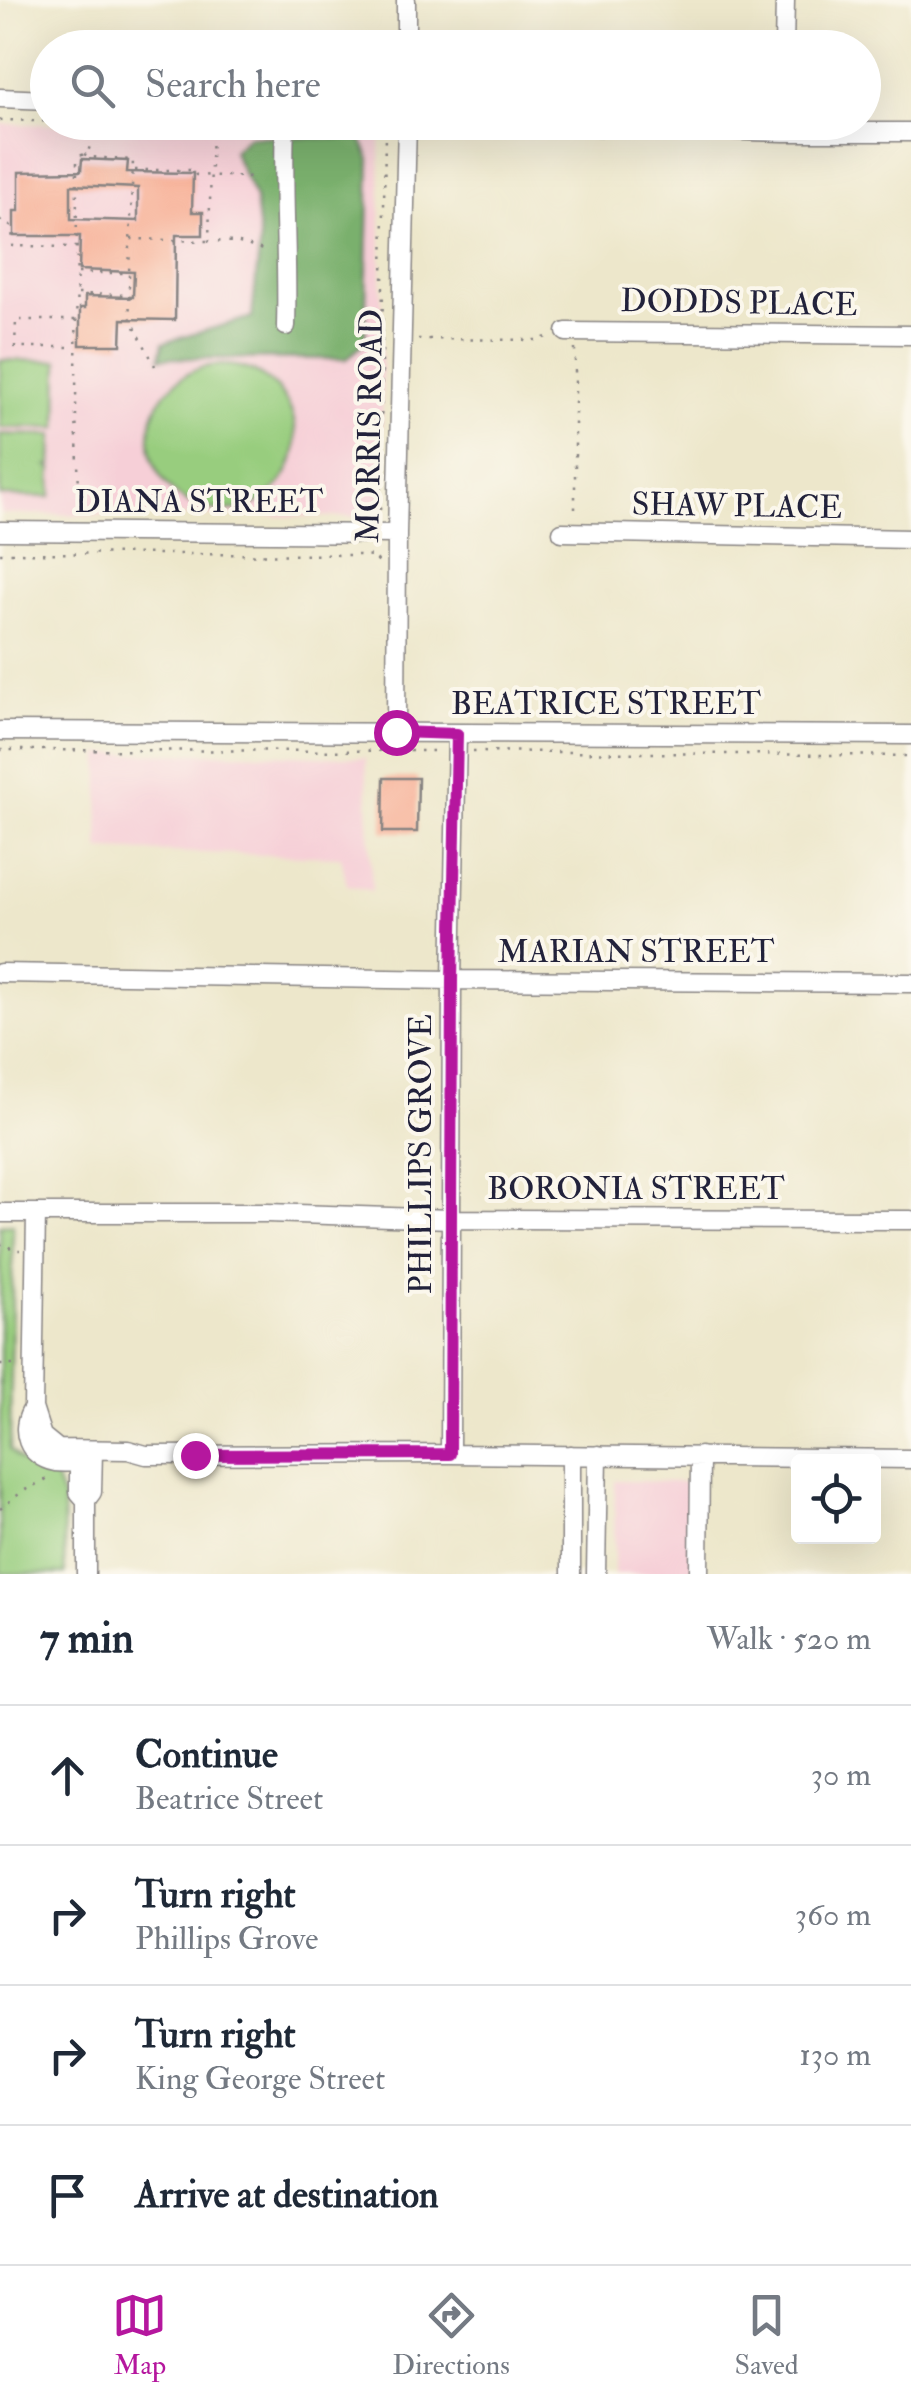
<!DOCTYPE html>
<meta charset="utf-8">
<style>
body{margin:0;font-family:"IM FELL Double Pica",serif;background:#f6f6f7;color:#1f2937}
.controls{position:absolute;right:30px;bottom:30px;display:grid;overflow:hidden;border-radius:10px;box-shadow:0 10px 40px #0002}
.controls button{width:90px;height:90px;display:grid;place-items:center;padding:0;border:0;border-bottom:2px solid #e0e1e3;background:#fff;color:#1f2937;font:50px sans-serif}
.stop{position:absolute;width:30px;height:30px;margin:-22px;border:8px solid #b5179e;border-radius:50%;background:#fff}
.stop.end{background:#b5179e;border-color:#fff;box-shadow:0 2px 10px #0008}
.list{margin:0;padding:0;list-style:none}
h2{display:flex;justify-content:space-between;align-items:center;height:130px;margin:0;padding:0 40px;font-size:42px}
h2 small{font-size:32px;font-weight:400;color:#747a83}
.list li{display:grid;grid-template-columns:65px 1fr auto;gap:30px;align-items:center;box-sizing:border-box;height:140px;padding:0 40px;border-top:2px solid #e0e1e3}
.list b{display:block;font-size:38px;white-space:nowrap}
.list p{margin:0;font-size:32px;white-space:nowrap;color:#747a83}
.list em{font-size:32px;font-style:normal;color:#747a83}
.icon{flex:none;width:55px;height:55px;fill:none;stroke:currentColor;stroke-width:2;stroke-linecap:round;stroke-linejoin:round}
.map{position:relative;flex:none;width:911px;height:1574px;overflow:hidden}
.search{position:absolute;background:#fff;box-shadow:0 10px 40px #0002;left:30px;right:30px;top:30px;height:110px;display:flex;align-items:center;gap:25px;box-sizing:border-box;padding:0 35px;border-radius:55px;color:#747a83;font-size:38px}
.sheet{height:690px;background:#fff}
nav{display:flex;justify-content:space-around;align-items:center;box-sizing:border-box;height:140px;border-top:2px solid #e0e1e3;background:#fff;font-size:28px;color:#747a83}
nav a{display:grid;justify-items:center;gap:5px}
nav .on{color:#b5179e}
.map>svg:first-child{display:block}
.built{fill:#f6cfd7}
.green{fill:#98cd7e;stroke:#5d785c;stroke-width:2.5}
.forest{fill:#7ab06d;stroke:#4e6954;stroke-width:2.5}
.building{fill:#f7aa90;fill-rule:evenodd}
.lines{fill:none;stroke-linecap:round;stroke-linejoin:round}
.minor-casing{stroke:#888483;stroke-width:21}
.path{stroke:#888483;stroke-width:2.5;stroke-dasharray:2.5 8;stroke-linecap:butt}
.minor{stroke:#fff;stroke-width:18}
.route{stroke:#b5179e;stroke-width:12}
.labels{text-anchor:middle;dominant-baseline:central;stroke-width:8;stroke-linejoin:round;paint-order:stroke}
.street-label{font-size:32px;fill:#22223b;stroke:#fbf7ec}
</style>
<div class="map">
<svg width="911" height="1574" viewBox="0 0 911 1574">
<rect width="100%" height="100%" fill="#fbf7ec"/>
<filter id="ink" filterUnits="userSpaceOnUse"><feTurbulence type="fractalNoise" baseFrequency=".01" numOctaves="2"/><feDisplacementMap in="SourceGraphic" scale="20" xChannelSelector="R" yChannelSelector="G"/><feConvolveMatrix kernelMatrix="1 2 1 2 8 2 1 2 1" color-interpolation-filters="sRGB"/></filter>
<filter id="wash" filterUnits="userSpaceOnUse"><feTurbulence type="fractalNoise" baseFrequency=".0048" numOctaves="4" result="noise"/><feDisplacementMap in="SourceGraphic" scale="40" xChannelSelector="R" yChannelSelector="G"/><feGaussianBlur stdDeviation="2.25" result="paint"/><feColorMatrix in="noise" values="0 0 0 0 0 0 0 0 0 0 0 0 0 0 0 0 0 1.4 0 .05"/><feComposite in="paint" operator="in"/></filter>
<g filter="url(#wash)">
<rect width="100%" height="100%" fill="#ede7cb"/>
<!-- built -->
<path class="built" d="M 0,124 L 380,126 L 383,517 L 0,514 Z
M 242,753 L 366,758 L 372,891 L 347,885 L 341,857 L 99,850 L 100,754 Z
M 615,1481 L 693,1482 L 692,1574 L 614,1574 Z"/>
<!-- green -->
<path class="green" d="M 0,360 L 59,361 L 58,428 L 0,428 Z
M150 438a73 73 0 1 1 146 0a73 73 0 1 1-146 0Z
M 0,434 L 53,435 L 52,465 L 48,466 L 52,468 L 51,497 L 0,496 Z
M 13,1224 L 10,1450 L 21,1461 L 52,1470 L 63,1499 L 65,1574 L 0,1574 L 0,1225 Z"/>
<!-- forest -->
<path class="forest" d="M 249,136 L 361,139 L 370,159 L 365,342 L 347,359 L 160,358 L 163,343 L 252,317 L 260,242 L 255,199 L 233,151 Z"/>
<g id="blocks">
<!-- building -->
<path class="building" d="M 82,159 L 128,161 L 127,172 L 193,173 L 192,212 L 203,212 L 203,235 L 176,235 L 175,320 L 122,319 L 121,345 L 80,345 L 80,308 L 85,308 L 85,296 L 133,297 L 134,272 L 79,270 L 80,236 L 14,236 L 14,211 L 19,211 L 19,172 L 81,171 ZM 71,185 L 138,188 L 138,221 L 71,219 Z
M 384,778 L 418,778 L 417,832 L 383,832 Z"/>
</g>
</g>
<g filter="url(#ink)">
<use href="#blocks" fill-opacity="0" stroke="#888483" stroke-width="2.5"/>
<g class="lines">
<!-- minor casing -->
<g class="minor-casing">
<path id="minor" d="M 406,0 L 406,48
M 784,48 L 785,0
M 0,98 L 48,100
M 285,122 C 282,190 288,258 286,326
M 436,122 L 784,132 L 911,132
M 566,332 L 911,335
M 0,531 L 397,534
M 562,532 L 911,539
M 0,731 L 911,735
M 396,732 L 397,534 L 407,122
M 0,973 L 452,980 L 911,983
M 0,1213 L 267,1213 L 451,1219 L 911,1220
M 36,1213 L 33,1408 L 42,1436 L 58,1449 L 128,1450 L 146,1455 L 450,1454 L 911,1459
M 33,1408 C 18,1430 28,1457 55,1462 C 63,1463 73,1462 81,1462
M 79,1453 L 79,1492 L 86,1500
M 450,1454 L 452,980 L 457,734
M 86,1574 L 86,1500 L 92,1492 L 93,1451
M 571,1574 L 571,1455
M 596,1574 L 598,1455
M 699,1574 L 700,1456"/>
</g>
<!-- path -->
<path class="path" d="M 0,120 L 70,122
M 115,122 L 269,125
M 212,124 L 209,241 L 236,242 L 263,250
M 301,125 L 355,125 L 385,130 L 380,515
M 84,154 L 90,157 L 133,160 L 129,273
M 135,170 L 194,170 L 196,175 L 257,177
M 0,220 L 12,227 L 13,246 L 77,247
M 131,239 L 208,241
M 78,273 L 129,273 L 129,294
M 78,294 L 129,295 L 130,317 L 155,366
M 75,320 L 16,320 L 15,347 L 76,347
M 418,339 L 537,340 L 550,336
M 575,349 L 575,516
M 80,511 L 76,416 L 77,160 L 80,156 L 88,152 L 98,122
M 0,553 L 359,555 L 373,556 L 380,563
M 0,750 L 440,751
M 473,751 L 911,756
M 0,1245 L 3,1243 L 14,1250 L 20,1250
M 0,1365 L 18,1365
M 0,1509 L 23,1491 L 51,1477"/>
<!-- minor -->
<use href="#minor" class="minor"/>
</g>
</g>
<g class="lines" filter="url(#ink)">
<!-- route -->
<path class="route" d="M 195,1455 L 450,1454 L 452,980 L 457,734 L 396,732"/>
</g>
<g class="labels">
<!-- street labels -->
<g class="street-label">
<text transform="translate(739 303) rotate(1)">DODDS PLACE</text>
<text transform="translate(370 426) rotate(-89)">MORRIS ROAD</text>
<text x="199" y="502">DIANA STREET</text>
<text transform="translate(737 506) rotate(1)">SHAW PLACE</text>
<text x="606" y="704">BEATRICE STREET</text>
<text x="636" y="952">MARIAN STREET</text>
<text transform="translate(421 1154) rotate(-90)">PHILLIPS GROVE</text>
<text x="636" y="1189">BORONIA STREET</text>
</g>
</g>
</svg>
<div class="controls">
<button><svg class="icon" aria-label="locate" viewBox="0 0 24 24"><circle cx="12" cy="12" r="6"/><path d="M12 2v4M12 18v4M2 12h4M18 12h4"/></svg></button>
</div>
<div class="stop" style="left:396px;top:732px"></div>
<div class="stop end" style="left:195px;top:1455px"></div>
<div class="search"><svg class="icon" aria-label="search" viewBox="0 0 24 24"><circle cx="10" cy="10" r="6"/><path d="M15 15l6 6"/></svg>Search here</div>
</div>
<section class="sheet">
<h2>7 min<small>Walk · 520 m</small></h2>
<ul class="list">
<li><svg class="icon" aria-label="ahead" viewBox="0 0 24 24"><path d="M12 20V5M6 11l6-6 6 6"/></svg><div><b>Continue</b><p>Beatrice Street</p></div><em>30 m</em></li>
<li><svg class="icon" aria-label="right" viewBox="0 0 24 24"><path d="M7 20v-9h11M14 6l5 5-5 5"/></svg><div><b>Turn right</b><p>Phillips Grove</p></div><em>360 m</em></li>
<li><svg class="icon" aria-label="right" viewBox="0 0 24 24"><path d="M7 20v-9h11M14 6l5 5-5 5"/></svg><div><b>Turn right</b><p>King George Street</p></div><em>130 m</em></li>
<li><svg class="icon" aria-label="arrive" viewBox="0 0 24 24"><path d="M6 21V4h12l-3 4 3 4H6"/></svg><div><b>Arrive at destination</b></div></li>
</ul>
</section>
<nav>
<a class="on"><svg class="icon" aria-label="map" viewBox="0 0 24 24"><path d="M3 6l6-2 6 2 6-2v14l-6 2-6-2-6 2zM9 4v14M15 6v14"/></svg>Map</a>
<a><svg class="icon" aria-label="directions" viewBox="0 0 24 24"><path d="M12 3l9 9-9 9-9-9zM9 14v-3h6M13 9l2 2-2 2"/></svg>Directions</a>
<a><svg class="icon" aria-label="saved" viewBox="0 0 24 24"><path d="M7 4h10v16l-5-4-5 4z"/></svg>Saved</a>
</nav>
